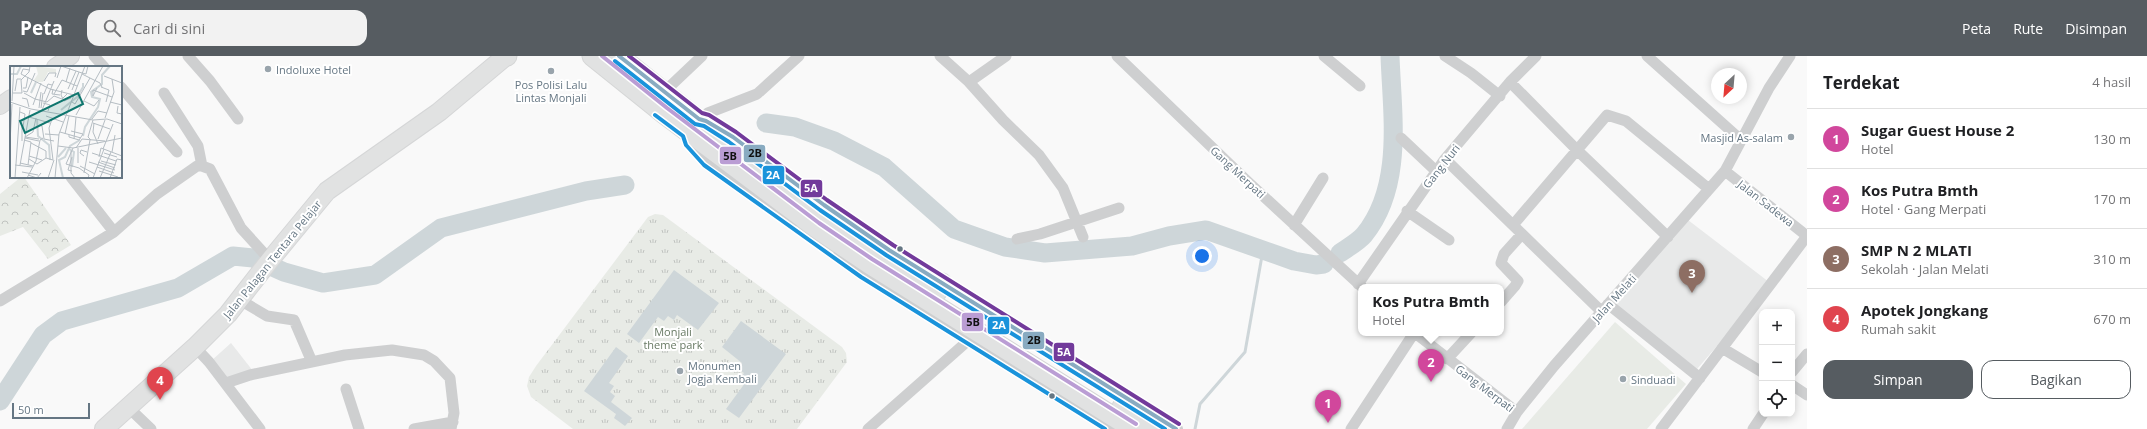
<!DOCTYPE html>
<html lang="id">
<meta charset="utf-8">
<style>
body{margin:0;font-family:"Open Sans",sans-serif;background:#f2f2f2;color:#202124}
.controls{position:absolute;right:12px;bottom:12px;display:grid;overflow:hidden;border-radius:8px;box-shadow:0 2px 10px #0003}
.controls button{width:36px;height:36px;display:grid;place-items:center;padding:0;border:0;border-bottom:1px solid #e0e0e0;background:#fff;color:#202124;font:20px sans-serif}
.compass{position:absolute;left:1711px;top:12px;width:36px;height:36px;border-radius:50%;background:#fff;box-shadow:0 2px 10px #0003;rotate:206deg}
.scale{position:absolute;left:12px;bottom:10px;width:78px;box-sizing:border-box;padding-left:4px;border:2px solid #657683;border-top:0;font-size:11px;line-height:14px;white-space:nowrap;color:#657683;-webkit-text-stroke:3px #fff;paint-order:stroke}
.you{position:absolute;left:1202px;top:200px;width:14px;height:14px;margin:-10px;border:3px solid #fff;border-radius:50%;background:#1a73e8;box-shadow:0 0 0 6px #1a73e833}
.badge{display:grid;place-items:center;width:26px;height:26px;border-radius:50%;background:#565c61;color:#fff;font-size:13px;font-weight:700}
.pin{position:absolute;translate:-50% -33px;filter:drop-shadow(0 1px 2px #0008)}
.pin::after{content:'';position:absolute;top:21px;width:14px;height:12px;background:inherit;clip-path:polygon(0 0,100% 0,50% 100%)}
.popup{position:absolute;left:1358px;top:228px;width:146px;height:52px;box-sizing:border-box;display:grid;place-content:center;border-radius:8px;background:#fff;filter:drop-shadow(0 1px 3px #0005);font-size:13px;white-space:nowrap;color:#757577}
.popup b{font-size:15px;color:#202124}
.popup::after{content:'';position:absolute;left:50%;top:100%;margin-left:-8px;border:8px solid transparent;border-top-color:#fff}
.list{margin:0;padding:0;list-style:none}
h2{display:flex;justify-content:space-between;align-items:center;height:52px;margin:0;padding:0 16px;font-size:17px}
h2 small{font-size:13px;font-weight:400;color:#757577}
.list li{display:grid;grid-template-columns:26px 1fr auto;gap:12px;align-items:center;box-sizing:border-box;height:60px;padding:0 16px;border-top:1px solid #e0e0e0}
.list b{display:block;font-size:15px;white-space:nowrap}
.list p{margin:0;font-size:13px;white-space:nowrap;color:#757577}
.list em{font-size:13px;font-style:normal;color:#757577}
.actions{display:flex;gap:8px;padding:12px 16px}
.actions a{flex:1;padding:9px 0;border:1px solid #565c61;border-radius:12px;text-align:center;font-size:14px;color:#565c61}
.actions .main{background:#565c61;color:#fff}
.icon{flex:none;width:22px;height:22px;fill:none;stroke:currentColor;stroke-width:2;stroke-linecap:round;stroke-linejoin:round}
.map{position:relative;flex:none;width:1807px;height:373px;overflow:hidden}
header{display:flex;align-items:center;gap:24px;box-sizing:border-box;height:56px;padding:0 20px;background:#565c61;color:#fff}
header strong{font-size:19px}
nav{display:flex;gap:22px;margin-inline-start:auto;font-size:14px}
.search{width:280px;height:36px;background:#f2f2f2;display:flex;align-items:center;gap:10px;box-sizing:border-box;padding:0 14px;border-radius:12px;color:#757577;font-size:15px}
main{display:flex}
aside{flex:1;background:#fff}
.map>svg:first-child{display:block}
.built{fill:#e8e9e9}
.grass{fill:#e8ebe6}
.forest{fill:url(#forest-crowns)}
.park{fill:url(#park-tufts)}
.water{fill:#ced6d9}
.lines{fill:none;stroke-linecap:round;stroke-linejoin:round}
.stream{stroke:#ced6d9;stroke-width:3}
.river{stroke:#ced6d9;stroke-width:19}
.secondary-casing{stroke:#d5d6d7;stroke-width:18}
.primary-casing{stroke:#d5d6d7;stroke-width:20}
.trunk-casing{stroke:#d5d6d6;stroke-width:21}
.minor{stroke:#cecfd0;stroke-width:11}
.tertiary{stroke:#cecfd0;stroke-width:14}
.secondary{stroke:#e1e2e2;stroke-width:16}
.primary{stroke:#e1e2e2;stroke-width:18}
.trunk{stroke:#e1e2e2;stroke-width:19}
.bus-1-casing{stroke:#fff;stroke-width:7}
.bus-2-casing{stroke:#fff;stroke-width:7}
.bus-3-casing{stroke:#fff;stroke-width:7}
.bus-4-casing{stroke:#fff;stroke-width:7}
.bus-1{stroke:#89abc1;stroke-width:4}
.bus-2{stroke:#1a93db;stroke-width:4}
.bus-3{stroke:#723a9b;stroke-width:4}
.bus-4{stroke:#ba9dd4;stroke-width:4}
.poi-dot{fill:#99a4ac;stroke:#fff;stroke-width:1.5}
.bus-dot{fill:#657683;stroke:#fff;stroke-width:1.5}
.labels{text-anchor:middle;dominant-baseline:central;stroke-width:4;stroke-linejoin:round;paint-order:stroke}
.poi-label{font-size:11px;fill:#657683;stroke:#fff;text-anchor:start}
.street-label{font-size:11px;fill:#657683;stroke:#fff}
.park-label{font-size:11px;fill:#687a64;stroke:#fff}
.inset-river{fill:none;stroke:#ced6d9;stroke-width:2}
.inset-road{fill:none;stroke:#b5bdc3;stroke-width:1}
.view{fill:#0f766e;fill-opacity:0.15;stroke:#0f766e;stroke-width:2}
.inset-edge{fill:none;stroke:#657683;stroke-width:2}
.line-badge{stroke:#fff;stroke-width:1.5}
.badge-label{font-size:11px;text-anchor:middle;font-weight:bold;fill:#fff}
.pale-badge-label{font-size:11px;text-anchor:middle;font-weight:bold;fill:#111}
</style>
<header>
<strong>Peta</strong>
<div class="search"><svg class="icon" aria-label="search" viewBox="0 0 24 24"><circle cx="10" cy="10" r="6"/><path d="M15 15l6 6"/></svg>Cari di sini</div>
<nav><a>Peta</a><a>Rute</a><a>Disimpan</a></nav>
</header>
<main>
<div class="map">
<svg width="1807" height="373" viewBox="0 0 1807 373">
<defs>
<pattern id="forest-crowns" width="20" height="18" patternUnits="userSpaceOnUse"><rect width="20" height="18" fill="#e8ebe6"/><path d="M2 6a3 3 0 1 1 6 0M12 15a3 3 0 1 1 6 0" fill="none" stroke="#c0c3c0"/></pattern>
<pattern id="park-tufts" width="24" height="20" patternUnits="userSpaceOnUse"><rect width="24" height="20" fill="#e8ebe6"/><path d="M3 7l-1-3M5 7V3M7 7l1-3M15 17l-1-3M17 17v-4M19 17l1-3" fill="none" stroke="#c0c3c0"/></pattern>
</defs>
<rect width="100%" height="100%" fill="#f9f9f9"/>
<!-- built -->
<path class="built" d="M 1688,164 L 1769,226 L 1723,283 L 1697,313 L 1615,248 Z
M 231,287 L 253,315 L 227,323 L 211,305 Z"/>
<!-- grass -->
<path class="grass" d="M 1615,266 L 1686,328 L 1647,373 L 1522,373 Z"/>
<!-- forest -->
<path class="forest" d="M 21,121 L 24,121 L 71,189 L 48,203 L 23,171 L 0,180 L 0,138 Z"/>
<!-- park -->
<path class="park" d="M 655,158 L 663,159 L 842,291 L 846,297 L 847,306 L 797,373 L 573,373 L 531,341 L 527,330 L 529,321 L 536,310 L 648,161 Z"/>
<!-- water -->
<path class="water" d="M 674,214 L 719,247 L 698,274 L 677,259 L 674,264 L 668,260 L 664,265 L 658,261 L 639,287 L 627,278 Z
M 741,265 L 786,298 L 739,362 L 726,353 L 745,327 L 740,323 L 744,317 L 738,313 L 742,307 L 722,291 Z
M 616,291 L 628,300 L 609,327 L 614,330 L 610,336 L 615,340 L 611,346 L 632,362 L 625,370 L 614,362 L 616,358 L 584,335 Z"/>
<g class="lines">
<!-- stream -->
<path class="stream" d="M 1195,373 L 1200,348 L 1245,296 L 1263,194"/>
<!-- river -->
<path class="river" d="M 766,67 L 795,71 L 834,85 L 884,111 L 954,173 L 1005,191 L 1045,197 L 1132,190 L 1169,180 L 1206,174 L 1294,205 L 1316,209 L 1324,208
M 1340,197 C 1347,192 1358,186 1364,179 C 1404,130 1392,58 1390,0
M 0,345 L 43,279 L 62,265 L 178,232 L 233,200 L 253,202 L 284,216 L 323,227 L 375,219 L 441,172 L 586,135 L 625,129"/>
<!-- secondary casing -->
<g class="secondary-casing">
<path id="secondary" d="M 55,11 L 71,0
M 0,50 L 11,42"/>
</g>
<!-- primary casing -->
<g class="primary-casing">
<path id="primary" d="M 104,373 L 195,291 L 228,258 L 270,204 L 327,135 L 439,56 L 506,0"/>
</g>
<!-- trunk casing -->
<g class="trunk-casing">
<path id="trunk" d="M 506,0 L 507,0
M 592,0 L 663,57 L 816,172 L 869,208 L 1133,373
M 619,0 C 718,80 819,159 926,229
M 937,236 L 942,227
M 1122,351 L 1156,373"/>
</g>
<!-- minor -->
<path class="minor" d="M 94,0 L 104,11
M 188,0 L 210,25 L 238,63
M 940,0 L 969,26 L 1003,64 L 1039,99 L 1063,132 L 1083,181
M 1117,0 L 1248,126 L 1362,231
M 1324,0 L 1360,30
M 1445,0 L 1471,17 L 1500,40
M 1647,0 L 1741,84
M 969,26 L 1006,0
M 1510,26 L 1578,95 L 1668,181
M 121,31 L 177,96
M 664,36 L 702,0
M 164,37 L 198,90 L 202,110
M 703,62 L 708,57 L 757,38 L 799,0
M 1401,82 L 1436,115
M 1445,103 L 1602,256
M 1725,115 L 1807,180
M 71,121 L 114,176
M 1407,155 L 1449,184
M 1294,169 L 1323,122
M 1513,169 L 1607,59 L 1626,65 L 1709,133
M 1017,183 L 1040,178 L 1119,152
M 1358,228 L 1445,103 L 1510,26 L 1536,0
M 240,244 L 267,260 L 294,264 L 312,306
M 0,245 L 114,176 L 157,138 L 197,110 L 202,110 L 210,113 L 241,172 L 270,204
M 1501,246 L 1515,230 L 1518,225 L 1501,207 L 1504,198 L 1522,178
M 1608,248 L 1700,322
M 1415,277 L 1517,356
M 195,291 L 209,306 L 260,373
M 1722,292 L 1762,316
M 1447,303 L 1471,277
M 1792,316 L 1807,298
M 226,327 L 250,319 L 345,299 L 392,294 L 424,299 L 434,305 L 450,322 L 454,357 L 451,373
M 1792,329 L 1807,339
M 346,333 L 359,373
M 129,352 L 151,373
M 414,373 L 453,366
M 868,373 L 970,283
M 1351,373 L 1414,277
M 1507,373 L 1517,356 L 1554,310 L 1725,115 L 1769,32 L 1790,0
M 1661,373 L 1807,180
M 1753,373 L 1763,358"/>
<!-- tertiary -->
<path class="tertiary" d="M 689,82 L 707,104 L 792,165
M 840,199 L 1054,337 L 1116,373
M 902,203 L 1176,373"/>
<!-- secondary -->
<use href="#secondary" class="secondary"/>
<!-- primary -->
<use href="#primary" class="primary"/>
<!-- trunk -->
<use href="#trunk" class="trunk"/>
<!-- bus-1 casing -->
<g class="bus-1-casing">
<path id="bus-1" d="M 619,0 L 699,63 L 706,65 L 733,81 L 824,149 L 889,194 L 1176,373"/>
</g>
<!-- bus-2 casing -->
<g class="bus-2-casing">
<path id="bus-2" d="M 615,5 L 695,68 L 704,70 L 729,86 L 820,154 L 886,199 L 1165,373
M 655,59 L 683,80 L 686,89 L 704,109 L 861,221 L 1105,373"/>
</g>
<!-- bus-3 casing -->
<g class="bus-3-casing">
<path id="bus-3" d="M 629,0 L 702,57 L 709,59 L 736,76 L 827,144 L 893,189 L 1179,368"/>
</g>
<!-- bus-4 casing -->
<g class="bus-4-casing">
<path id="bus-4" d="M 602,0 L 667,52 L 819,167 L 872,203 L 1136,368"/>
</g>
<!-- bus-1 -->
<use href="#bus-1" class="bus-1"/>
<!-- bus-2 -->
<use href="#bus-2" class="bus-2"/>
<!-- bus-3 -->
<use href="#bus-3" class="bus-3"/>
<!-- bus-4 -->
<use href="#bus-4" class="bus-4"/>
</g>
<!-- markers -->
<g class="poi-dot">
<circle cx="268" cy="13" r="4"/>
<circle cx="551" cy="15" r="4"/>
<circle cx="1791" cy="81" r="4"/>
<circle cx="680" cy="315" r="4"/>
<circle cx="1623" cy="323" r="4"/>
</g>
<g class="bus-dot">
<circle cx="900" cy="193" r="3.5"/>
<circle cx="1052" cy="340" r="3.5"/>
</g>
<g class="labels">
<!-- poi labels -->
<g class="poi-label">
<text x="276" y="13">Indoluxe Hotel</text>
<text x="551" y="28" text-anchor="middle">Pos Polisi Lalu<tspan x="551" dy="13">Lintas Monjali</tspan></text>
<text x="1783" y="81" text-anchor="end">Masjid As-salam</text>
<text x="688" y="309">Monumen<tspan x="688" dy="13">Jogja Kembali</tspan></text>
<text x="1631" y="323">Sinduadi</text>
</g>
<!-- street labels -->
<g class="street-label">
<text transform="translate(1441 110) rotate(-52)">Gang Nuri</text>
<text transform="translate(1238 116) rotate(43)">Gang Merpati</text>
<text transform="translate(1766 147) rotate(38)">Jalan Sadewa</text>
<text transform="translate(272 203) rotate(-51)">Jalan Palagan Tentara Pelajar</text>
<text transform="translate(1614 242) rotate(-48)">Jalan Melati</text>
<text transform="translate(1485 332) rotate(37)">Gang Merpati</text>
</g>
<!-- park labels -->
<g class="park-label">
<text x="673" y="275">Monjali<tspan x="673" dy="13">theme park</tspan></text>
</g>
</g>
<!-- overview -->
<g transform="translate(10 10)">
<rect width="112" height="112" fill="#f9f9f9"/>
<path d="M 26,0 L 46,3 L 46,7 L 38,6 L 33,16 L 27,16 L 24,14 L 28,8 Z" fill="#e8ebe6"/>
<path class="inset-river" d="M 0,8 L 7,8 L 11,0M 21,27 L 26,16M 51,44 L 67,31 L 73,21 L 73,17M 27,53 L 28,70 L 39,79 L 40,94M 73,70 L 75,61 L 88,41 L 90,33 L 82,31 L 81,26 L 92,18 L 92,9 L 100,0M 59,83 L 64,86 L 62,101M 48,91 L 56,82M 53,112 L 49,94 L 55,91 L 60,80 L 70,74"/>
<path class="inset-road" d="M 72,7 L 76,8 L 78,0M 11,8 L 40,23 L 64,29M 11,8 L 13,3 L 20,4M 72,8 L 90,17 L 92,21M 94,10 L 112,17M 47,12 L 51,0 L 72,7M 34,15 L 39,7 L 46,7 L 45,11M 56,16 L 60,2M 91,21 L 99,24 L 96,36M 13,22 L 16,22 L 18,11M 43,23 L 42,28 L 50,29M 58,23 L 66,5M 52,24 L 51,29 L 54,35 L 61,32M 62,24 L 69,6M 83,24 L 102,31M 83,24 L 83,30 L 87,22M 5,25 L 7,13 L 11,13M 13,25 L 17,26 L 25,7M 3,27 L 12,27 L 11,14 L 19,6 L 20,0M 14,27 L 25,33M 34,28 L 38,18 L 42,19M 44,28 L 52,14 L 67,20M 12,32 L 17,33 L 19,41M 25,33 L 37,36 L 44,30 L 52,33 L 57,28M 2,35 L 4,0M 74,35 L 84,40 L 89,34M 0,36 L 21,43 L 83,54 L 97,53 L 112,58M 62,36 L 65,38 L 80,12M 100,36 L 112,39M 33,37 L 40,39 L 38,45M 23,39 L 31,17M 108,40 L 107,47 L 112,48M 29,42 L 31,26M 31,42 L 33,27M 32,44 L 44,15M 10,46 L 15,48 L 13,61M 66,49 L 93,0M 36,50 L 53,56M 19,51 L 40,57M 95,52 L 104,26 L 102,13M 42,53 L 39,62 L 43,94M 82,53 L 88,45 L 97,47M 83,57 L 100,63M 84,57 L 83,66 L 88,78M 29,59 L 32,60 L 34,73 L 44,75M 50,66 L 71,72M 35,68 L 49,69M 55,68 L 59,50M 59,69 L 59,71 L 69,74 L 73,68 L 61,65M 15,71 L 23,66 L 26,52M 15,71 L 29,73M 15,72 L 29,75M 64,73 L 66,51M 88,73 L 95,54M 14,74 L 21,76 L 18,99M 81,74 L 78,71 L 83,54M 12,75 L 12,61M 0,77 L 2,38M 21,77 L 36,85 L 36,92M 48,80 L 63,82 L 112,72M 63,82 L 56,98 L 69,102 L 79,109 L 78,112M 66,82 L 72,73 L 95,75M 68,82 L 68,97M 93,83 L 103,58M 61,85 L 61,107 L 65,112M 102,86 L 105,69M 82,87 L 106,95M 94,87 L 107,91M 19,90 L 32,94M 74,90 L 70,87 L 71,84 L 77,86M 62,91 L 58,104 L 62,105M 89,91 L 91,82 L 112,90M 19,93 L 27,98 L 36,92 L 43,94M 91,95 L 106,99M 79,96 L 105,104M 88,96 L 105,102M 10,97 L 23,100M 5,99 L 22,101M 10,99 L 20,44M 70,100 L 85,108M 87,101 L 104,107M 89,105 L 108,111M 12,106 L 28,109M 74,107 L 80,74M 18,109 L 27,112 L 31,107M 5,112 L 10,41M 17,112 L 26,95 L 30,74 L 33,72M 38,112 L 44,94M 45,112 L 49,68 L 75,0M 83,112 L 94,83M 90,112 L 101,86M 100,112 L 107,93 L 112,94"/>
<path class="view" d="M 68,27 L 73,38 L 15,67 L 10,55 Z"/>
<rect width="112" height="112" class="inset-edge"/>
</g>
<g class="line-badge">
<rect x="743" y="88" width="23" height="19" rx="4" fill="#89abc1"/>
<rect x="719" y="90" width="23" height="19" rx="4" fill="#ba9dd4"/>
<rect x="762" y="109" width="23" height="20" rx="4" fill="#1a93db"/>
<rect x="800" y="123" width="23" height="19" rx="4" fill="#723a9b"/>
<rect x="961" y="256" width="23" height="20" rx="4" fill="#ba9dd4"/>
<rect x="987" y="260" width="23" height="19" rx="4" fill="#1a93db"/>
<rect x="1022" y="275" width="23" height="19" rx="4" fill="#89abc1"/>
<rect x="1053" y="286" width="22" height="20" rx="4" fill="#723a9b"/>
</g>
<g class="badge-label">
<text x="773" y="123">2A</text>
<text x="811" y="136">5A</text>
<text x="999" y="273">2A</text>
<text x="1064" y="300">5A</text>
</g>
<g class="pale-badge-label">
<text x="755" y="101">2B</text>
<text x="730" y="104">5B</text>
<text x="973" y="270">5B</text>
<text x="1034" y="288">2B</text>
</g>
</svg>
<div class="controls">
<button>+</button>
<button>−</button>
<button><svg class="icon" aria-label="locate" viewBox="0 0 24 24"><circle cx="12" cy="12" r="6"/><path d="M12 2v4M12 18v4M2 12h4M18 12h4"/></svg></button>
</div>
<svg class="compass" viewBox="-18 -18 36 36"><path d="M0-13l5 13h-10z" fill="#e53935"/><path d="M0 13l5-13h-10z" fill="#757577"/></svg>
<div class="scale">50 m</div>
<div class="you"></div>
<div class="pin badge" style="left:1328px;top:367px;background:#d1479c">1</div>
<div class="pin badge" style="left:1431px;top:326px;background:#d1479c">2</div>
<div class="popup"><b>Kos Putra Bmth</b>Hotel</div>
<div class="pin badge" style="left:1692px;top:237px;background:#8d6e63">3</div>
<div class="pin badge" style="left:160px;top:344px;background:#e0444e">4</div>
</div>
<aside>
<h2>Terdekat<small>4 hasil</small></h2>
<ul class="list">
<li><span class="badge" style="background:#d1479c">1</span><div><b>Sugar Guest House 2</b><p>Hotel</p></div><em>130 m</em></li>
<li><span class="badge" style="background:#d1479c">2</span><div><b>Kos Putra Bmth</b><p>Hotel · Gang Merpati</p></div><em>170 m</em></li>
<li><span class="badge" style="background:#8d6e63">3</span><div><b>SMP N 2 MLATI</b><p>Sekolah · Jalan Melati</p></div><em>310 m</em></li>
<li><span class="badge" style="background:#e0444e">4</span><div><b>Apotek Jongkang</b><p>Rumah sakit</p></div><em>670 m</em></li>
</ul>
<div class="actions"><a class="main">Simpan</a><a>Bagikan</a></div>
</aside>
</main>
